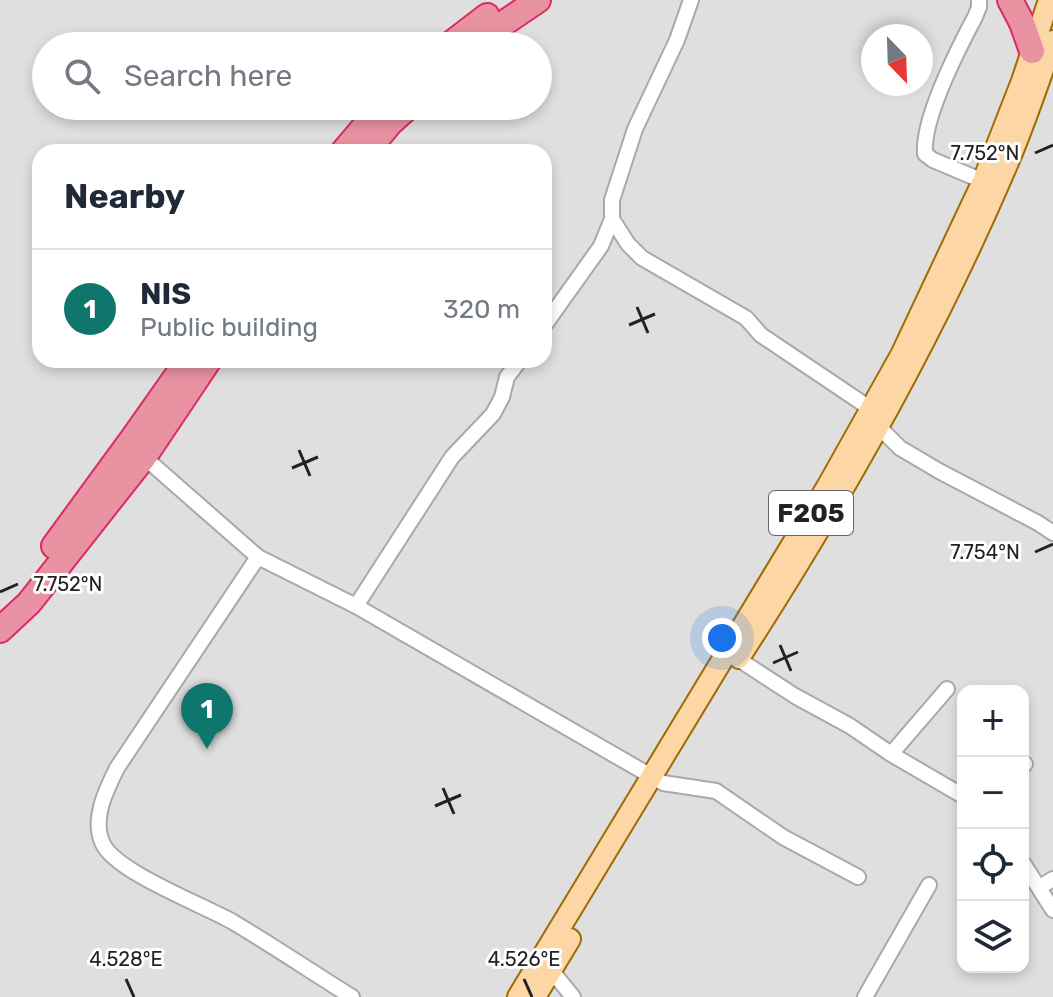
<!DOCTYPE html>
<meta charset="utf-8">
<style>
body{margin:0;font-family:Rubik,sans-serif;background:#f6f6f7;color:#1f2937}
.controls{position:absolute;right:24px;bottom:24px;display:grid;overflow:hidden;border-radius:16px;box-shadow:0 4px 12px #0003}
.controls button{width:72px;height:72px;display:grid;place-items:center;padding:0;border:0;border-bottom:2px solid #e0e1e3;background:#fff;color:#1f2937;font:40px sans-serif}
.compass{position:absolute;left:861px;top:24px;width:72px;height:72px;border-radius:50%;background:#fff;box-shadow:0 4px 12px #0003;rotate:157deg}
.you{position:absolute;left:722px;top:638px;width:28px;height:28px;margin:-20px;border:6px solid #fff;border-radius:50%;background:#1a73e8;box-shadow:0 0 0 12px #1a73e833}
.badge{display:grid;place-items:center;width:52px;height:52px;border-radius:50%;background:#0f766e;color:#fff;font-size:26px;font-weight:700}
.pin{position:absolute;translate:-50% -66px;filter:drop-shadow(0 2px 4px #0008)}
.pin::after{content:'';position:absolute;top:42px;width:28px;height:24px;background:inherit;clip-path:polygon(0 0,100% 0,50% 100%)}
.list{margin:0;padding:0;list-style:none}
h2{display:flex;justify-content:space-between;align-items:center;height:104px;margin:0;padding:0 32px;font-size:34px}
h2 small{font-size:26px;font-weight:400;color:#747a83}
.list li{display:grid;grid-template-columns:52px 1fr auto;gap:24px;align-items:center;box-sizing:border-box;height:120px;padding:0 32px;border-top:2px solid #e0e1e3}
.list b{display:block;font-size:30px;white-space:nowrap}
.list p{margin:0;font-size:26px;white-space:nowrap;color:#747a83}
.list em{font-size:26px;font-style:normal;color:#747a83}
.icon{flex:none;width:44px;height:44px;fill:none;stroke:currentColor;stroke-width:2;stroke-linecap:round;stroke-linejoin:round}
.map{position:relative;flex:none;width:1053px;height:997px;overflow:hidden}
.search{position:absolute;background:#fff;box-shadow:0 4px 12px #0003;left:32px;top:32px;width:520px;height:88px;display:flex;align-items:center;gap:20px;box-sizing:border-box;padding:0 28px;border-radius:44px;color:#747a83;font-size:30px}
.panel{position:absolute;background:#fff;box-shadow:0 4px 12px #0003;left:32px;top:144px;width:520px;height:224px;border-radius:24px}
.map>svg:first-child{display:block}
.residential{fill:#e0dfdf;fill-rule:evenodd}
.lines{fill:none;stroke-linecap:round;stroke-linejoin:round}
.street-casing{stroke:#a9a9a9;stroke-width:18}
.primary-casing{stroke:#a06b00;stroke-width:24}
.highway-casing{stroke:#dc2a67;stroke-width:28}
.street{stroke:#fff;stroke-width:14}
.primary{stroke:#fcd6a4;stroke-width:20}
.highway{stroke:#e892a2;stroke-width:24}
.ticks{fill:none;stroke:#222;stroke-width:3}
.labels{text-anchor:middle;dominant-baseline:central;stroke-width:6;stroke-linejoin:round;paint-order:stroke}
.shield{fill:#fff;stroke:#646464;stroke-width:2}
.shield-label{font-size:26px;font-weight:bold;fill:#222}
.ticks-label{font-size:20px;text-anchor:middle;fill:#222;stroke:#fff;stroke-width:6;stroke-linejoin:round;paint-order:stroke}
</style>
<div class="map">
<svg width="1053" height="997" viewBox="0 0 1053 997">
<rect width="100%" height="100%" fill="#f2efe9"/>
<!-- residential -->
<path class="residential" d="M 0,0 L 1053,0 L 1053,997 L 0,997 ZM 873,36 L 921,36 L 921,84 L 873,84 ZM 46,46 L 538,46 L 538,106 L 46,106 ZM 40,152 L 544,152 L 544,360 L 40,360 ZM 963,691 L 1023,691 L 1023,967 L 963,967 Z"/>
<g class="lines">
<!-- street casing -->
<g class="street-casing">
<path id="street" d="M 979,0 L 979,7 L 975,17 C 958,49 922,119 925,154 L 933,160 L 983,181
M 612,219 L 628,244 L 642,258 L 746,318 L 761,335 L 871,409
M 544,326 L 601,246 L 612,219 L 612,200 L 635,129 L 677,40 L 691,0
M 879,427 L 900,448 L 939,471 L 1038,523 L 1053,533
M 144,457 L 258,557 L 356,606 L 663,783 L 716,791 L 783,837 L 858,877
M 258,557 L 117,768 C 106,790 91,820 103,844 C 116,872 203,905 233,922 C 273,946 312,972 352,997
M 356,606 L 452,457 L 493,414 L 502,397 L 507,377 L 520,360
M 738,659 L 795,696 L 850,726 L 891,754 L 963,796
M 891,754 L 947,689
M 1023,766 L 1025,764
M 1023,863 L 1053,910
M 1039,888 L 1053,879
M 551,970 L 573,997
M 865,997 L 929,885"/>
</g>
<!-- primary casing -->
<g class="primary-casing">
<path id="primary" d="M 739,658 C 840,502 933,338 1006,167 C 1024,126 1038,83 1053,41
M 518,997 L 827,487 L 901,355 L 983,181 L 1022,81 L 1049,0
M 535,997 L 570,939"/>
</g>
<!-- highway casing -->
<g class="highway-casing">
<path id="highway" d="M 1010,0 L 1022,23 L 1032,51
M 448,46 L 487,16
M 475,46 L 488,34 L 538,0
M 343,152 L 382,106
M 366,152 L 390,123 L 409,106
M 54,546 L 133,438 L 188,360
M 0,630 L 29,603 L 144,457 L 209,360"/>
</g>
<!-- street -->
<use href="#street" class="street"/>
<!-- primary -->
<use href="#primary" class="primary"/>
<!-- highway -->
<use href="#highway" class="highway"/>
</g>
<!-- ticks -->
<path class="ticks" d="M 1035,153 L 1053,145M 637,307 L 648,333M 629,325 L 655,314M 299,450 L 310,476M 292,468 L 318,457M 1035,552 L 1053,544M 0,592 L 18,584M 780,645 L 791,671M 773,663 L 798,652M 443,788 L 454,814M 435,806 L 461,795M 126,979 L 134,997M 524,979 L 532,997"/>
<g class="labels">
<!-- shield labels -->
<rect class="shield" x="769" y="491" width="84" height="44" rx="6"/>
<g class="shield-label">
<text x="811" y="513">F205</text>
</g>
</g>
<g class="ticks-label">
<text x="985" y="160">7.752°N</text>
<text x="985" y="559">7.754°N</text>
<text x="68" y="591">7.752°N</text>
<text x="126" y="966">4.528°E</text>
<text x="524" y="966">4.526°E</text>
</g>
</svg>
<div class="controls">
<button>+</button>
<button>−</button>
<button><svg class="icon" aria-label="locate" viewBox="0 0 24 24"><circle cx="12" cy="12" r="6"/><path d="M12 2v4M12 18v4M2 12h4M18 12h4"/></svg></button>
<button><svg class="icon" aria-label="layers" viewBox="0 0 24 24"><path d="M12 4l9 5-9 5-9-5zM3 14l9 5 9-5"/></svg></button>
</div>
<svg class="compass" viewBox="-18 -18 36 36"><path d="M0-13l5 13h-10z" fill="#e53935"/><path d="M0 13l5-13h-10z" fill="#747a83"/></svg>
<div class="you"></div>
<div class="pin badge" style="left:207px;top:749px">1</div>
<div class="search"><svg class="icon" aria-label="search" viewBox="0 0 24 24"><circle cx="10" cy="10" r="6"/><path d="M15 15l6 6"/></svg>Search here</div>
<section class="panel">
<h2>Nearby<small></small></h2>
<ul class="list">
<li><span class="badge">1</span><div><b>NIS</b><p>Public building</p></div><em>320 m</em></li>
</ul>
</section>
</div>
